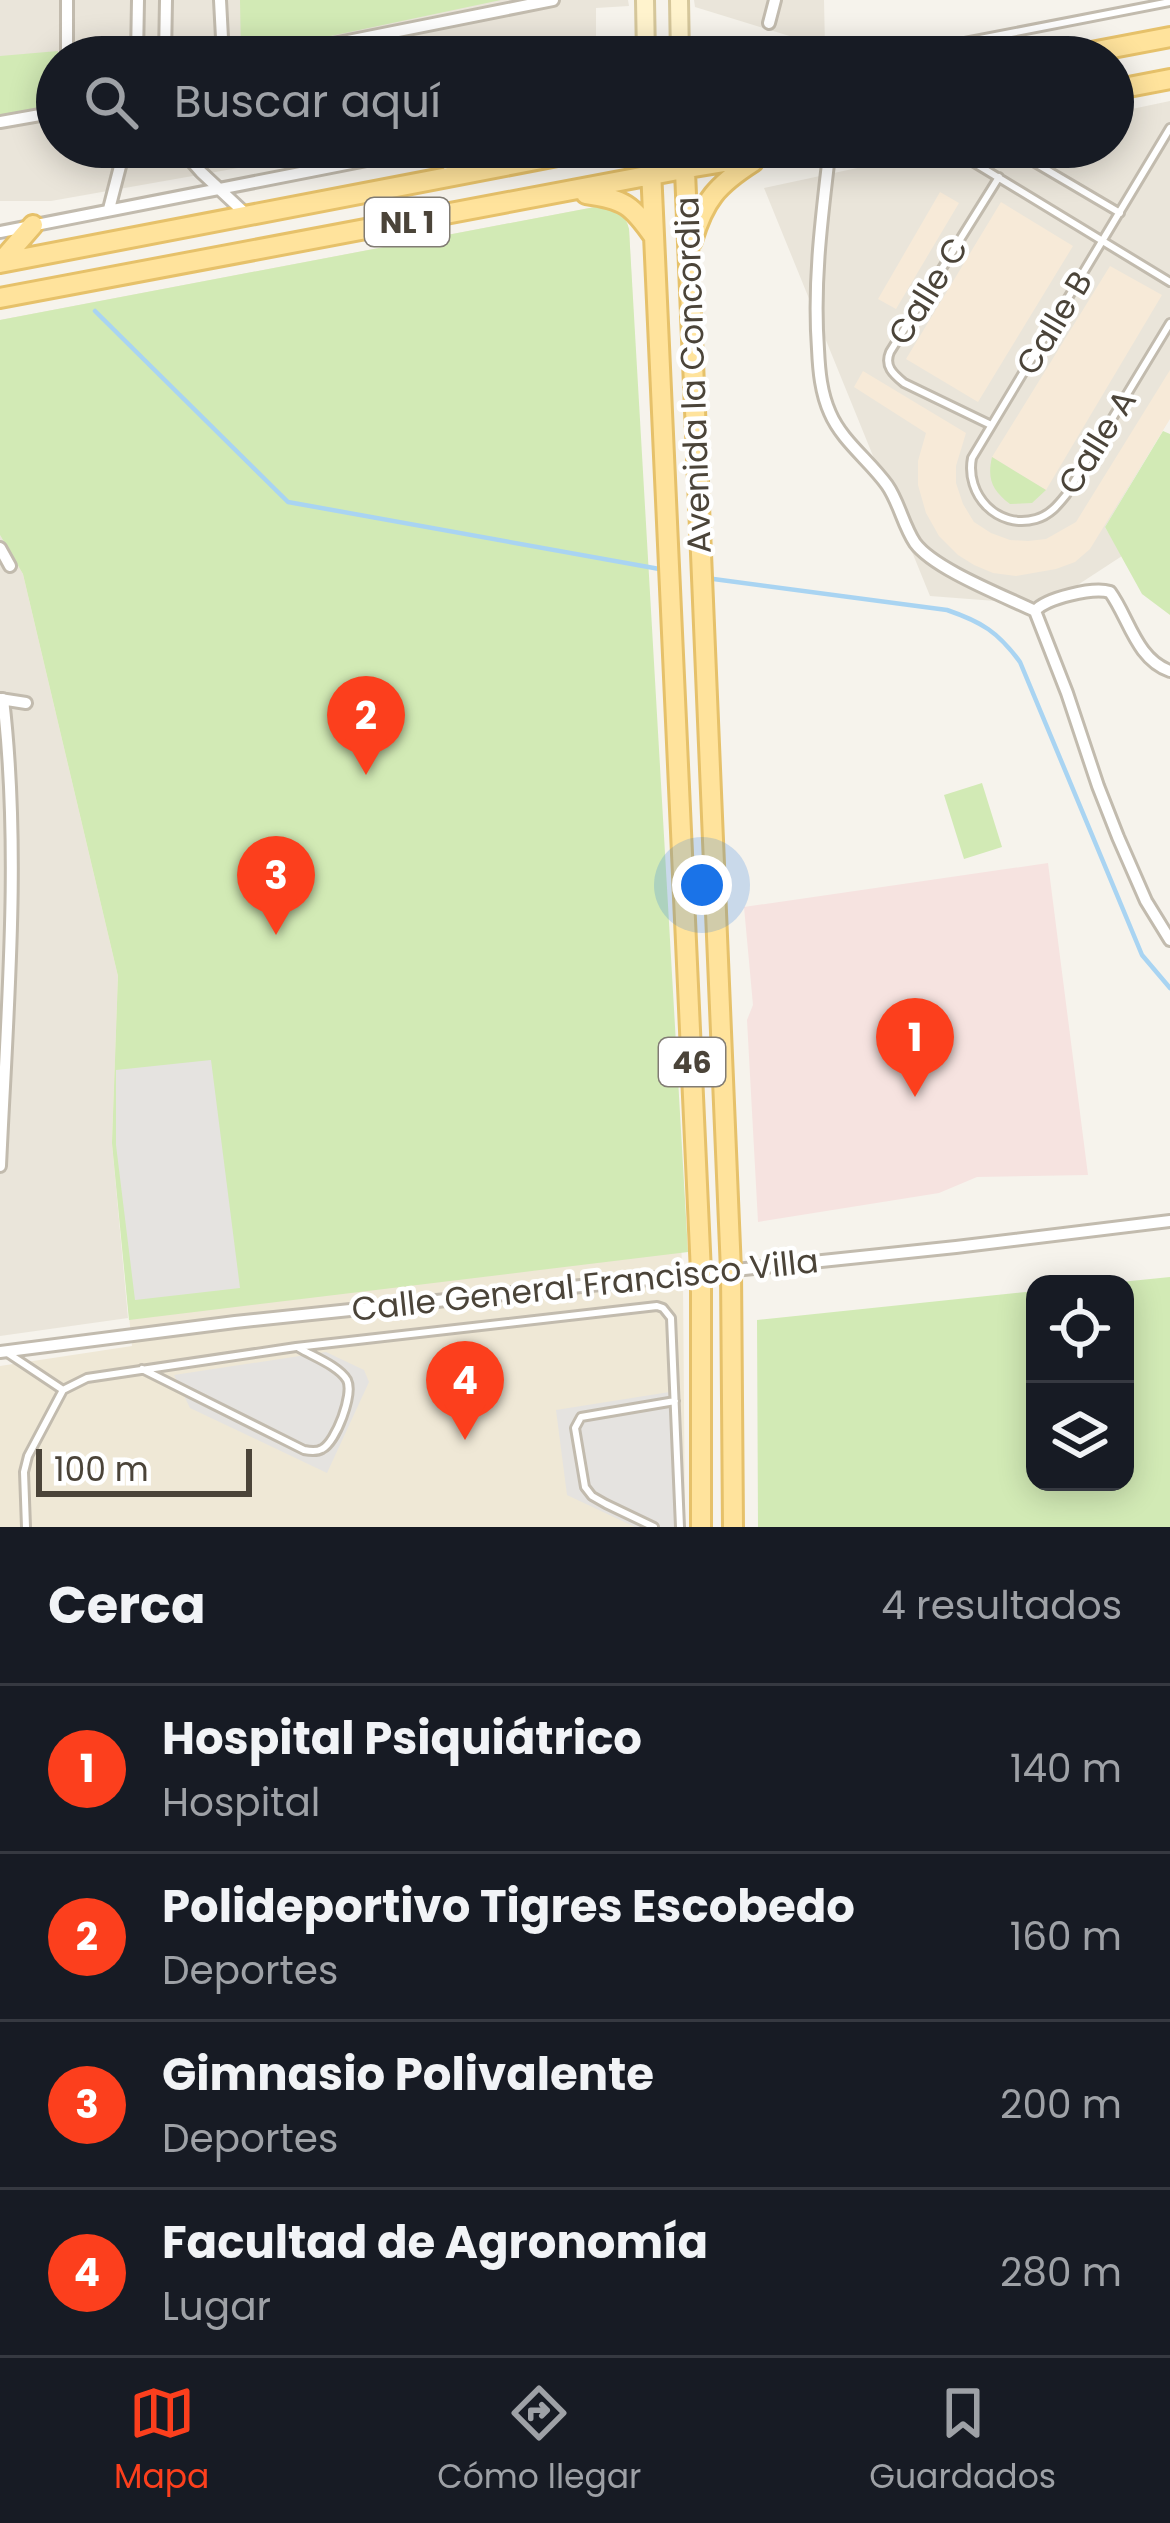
<!DOCTYPE html>
<html lang="es">
<meta charset="utf-8">
<style>
body{margin:0;font-family:Poppins,sans-serif;background:#20242c;color:#f1f3f6}
.controls{position:absolute;right:36px;bottom:36px;display:grid;overflow:hidden;border-radius:24px;box-shadow:0 6px 30px #0003}
.controls button{width:108px;height:108px;display:grid;place-items:center;padding:0;border:0;border-bottom:3px solid #363941;background:#171b24;color:#f1f3f6;font:60px sans-serif}
.scale{position:absolute;left:36px;bottom:30px;width:216px;box-sizing:border-box;padding-left:12px;border:6px solid #4b4439;border-top:0;font-size:33px;line-height:42px;white-space:nowrap;color:#4b4439;-webkit-text-stroke:9px #fff;paint-order:stroke}
.you{position:absolute;left:702px;top:885px;width:42px;height:42px;margin:-30px;border:9px solid #fff;border-radius:50%;background:#1a73e8;box-shadow:0 0 0 18px #1a73e833}
.badge{display:grid;place-items:center;width:78px;height:78px;border-radius:50%;background:#fc3f1d;color:#fff;font-size:39px;font-weight:700}
.pin{position:absolute;translate:-50% -99px;filter:drop-shadow(0 3px 6px #0008)}
.pin::after{content:'';position:absolute;top:63px;width:42px;height:36px;background:inherit;clip-path:polygon(0 0,100% 0,50% 100%)}
.list{margin:0;padding:0;list-style:none}
h2{display:flex;justify-content:space-between;align-items:center;height:156px;margin:0;padding:0 48px;font-size:51px}
h2 small{font-size:39px;font-weight:400;color:#9ea1a6}
.list li{display:grid;grid-template-columns:78px 1fr auto;gap:36px;align-items:center;box-sizing:border-box;height:168px;padding:0 48px;border-top:3px solid #363941}
.list b{display:block;font-size:45px;white-space:nowrap}
.list p{margin:0;font-size:39px;white-space:nowrap;color:#9ea1a6}
.list em{font-size:39px;font-style:normal;color:#9ea1a6}
.icon{flex:none;width:66px;height:66px;fill:none;stroke:currentColor;stroke-width:2;stroke-linecap:round;stroke-linejoin:round}
.map{position:relative;flex:none;width:1170px;height:1527px;overflow:hidden}
.search{position:absolute;background:#171b24;box-shadow:0 6px 30px #0003;left:36px;right:36px;top:36px;height:132px;display:flex;align-items:center;gap:30px;box-sizing:border-box;padding:0 42px;border-radius:66px;color:#9ea1a6;font-size:45px}
.sheet{height:828px;background:#171b24}
nav{display:flex;justify-content:space-around;align-items:center;box-sizing:border-box;height:168px;border-top:3px solid #363941;background:#171b24;font-size:33px;color:#9ea1a6}
nav a{display:grid;justify-items:center;gap:6px}
nav .on{color:#fc3f1d}
.map>svg:first-child{display:block}
.residential{fill:#eae5da}
.commercial{fill:#f7ead8}
.education{fill:#efe8d6}
.medical{fill:#f6e3e0}
.green{fill:#d2eab5}
.parking{fill:#e5e3e0}
.lines{fill:none;stroke-linecap:round;stroke-linejoin:round}
.stream{stroke:#a9d4f2;stroke-width:4.5}
.service-casing{stroke:#c2bbae;stroke-width:12}
.minor-casing{stroke:#c2bbae;stroke-width:16}
.secondary-casing{stroke:#d6c79b;stroke-width:22}
.primary-casing{stroke:#e6c16a;stroke-width:24}
.service{stroke:#fff;stroke-width:6}
.minor{stroke:#fff;stroke-width:10}
.secondary{stroke:#fff3cd;stroke-width:16}
.primary{stroke:#ffe39c;stroke-width:18}
.labels{text-anchor:middle;dominant-baseline:central;stroke-width:9;stroke-linejoin:round;paint-order:stroke}
.shield{fill:#fff;stroke:#817c74;stroke-width:3}
.shield-label{font-size:30px;font-weight:bold;fill:#4b4439}
.street-label{font-size:33px;fill:#4b4439;stroke:#fff}
</style>
<div class="map">
<svg width="1170" height="1527" viewBox="0 0 1170 1527">
<rect width="100%" height="100%" fill="#f6f3ec"/>
<!-- residential -->
<path class="residential" d="M 0,0 L 628,0 L 629,6 L 596,8 L 596,42 L 519,57 L 57,57 L 57,147 L 251,147 L 255,165 L 51,201 L 0,201 Z
M 694,0 L 824,0 L 825,47 L 695,7 Z
M 1170,101 L 1170,418 L 1105,527 L 1122,556 L 1047,605 L 930,596 L 764,188 L 955,147 L 1113,147 L 1113,113 Z
M 0,535 L 23,574 L 118,976 L 112,1143 L 128,1318 L 0,1336 Z"/>
<!-- commercial -->
<path class="commercial" d="M 940,192 L 959,203 L 896,309 L 878,299 Z
M 1001,202 L 1073,246 L 978,402 L 906,359 Z
M 1110,266 L 1162,295 L 1046,490 L 992,457 Z
M 1170,370 L 1170,419 L 1090,549 L 1075,562 L 1056,569 L 1016,576 L 993,573 L 974,565 L 958,555 L 939,536 L 926,513 L 918,485 L 918,461 L 926,433 L 854,387 L 863,371 L 966,433 L 956,466 L 956,483 L 963,504 L 974,522 L 991,533 L 1010,540 L 1028,541 L 1046,539 L 1076,522 Z"/>
<!-- education -->
<path class="education" d="M 600,206 L 624,217 L 629,229 L 683,1283 L 685,1527 L 0,1527 L 0,1366 L 132,1346 L 112,1143 L 118,976 L 23,574 L 0,535 L 0,320 Z"/>
<!-- medical -->
<path class="medical" d="M 1048,863 L 1088,1175 L 977,1177 L 939,1193 L 758,1222 L 747,1020 L 753,1005 L 744,907 Z"/>
<!-- green -->
<path class="green" d="M 240,0 L 501,0 L 241,55 Z
M 58,51 L 57,106 L 0,118 L 0,56 Z
M 600,206 C 615,207 626,214 629,229 L 688,1252 L 129,1320 L 112,1143 L 118,976 L 23,574 L 0,535 L 0,320 Z
M 1163,431 L 1170,434 L 1170,615 L 1142,594 L 1105,527 Z
M 992,457 L 1046,490 L 1032,503 L 1010,504 C 992,490 987,479 992,457 Z
M 982,783 L 1002,847 L 964,859 L 944,795 Z
M 1170,1277 L 1170,1527 L 758,1527 L 757,1320 L 1035,1291 L 1035,1482 L 1125,1482 L 1125,1284 L 1101,1284 Z"/>
<!-- parking -->
<path class="parking" d="M 211,1060 L 240,1288 L 135,1300 L 116,1145 L 116,1070 Z
M 326,1352 L 364,1370 L 369,1382 L 327,1473 L 190,1408 L 174,1375 Z
M 676,1391 L 677,1527 L 635,1527 L 567,1495 L 556,1410 Z"/>
<g class="lines">
<!-- stream -->
<path class="stream" d="M 95,311 L 288,502 L 665,570
M 706,578 L 947,610 C 982,622 998,632 1020,662 L 1142,955 L 1170,988"/>
<!-- service casing -->
<g class="service-casing">
<path id="service" d="M 909,57 L 913,52 L 1170,2
M 1170,128 L 972,458 C 965,494 997,530 1036,519 C 1050,515 1058,505 1066,495 L 1170,323
M 948,147 L 1170,282
M 1008,147 L 1120,213
M 991,425 L 904,383 C 893,374 884,366 890,352 L 999,177
M 6,1352 L 63,1390
M 142,1369 L 304,1450 C 309,1451 317,1452 322,1449 C 336,1442 354,1394 347,1380 C 339,1366 312,1356 299,1348
M 26,1527 L 24,1472 L 28,1456 L 63,1390 L 87,1378 L 296,1347 L 657,1306 L 663,1308 L 671,1318 L 680,1527
M 654,1527 L 606,1504 L 592,1496 L 585,1487 L 575,1428 L 581,1417 L 675,1401"/>
</g>
<!-- minor casing -->
<g class="minor-casing">
<path id="minor" d="M 67,0 L 67,57
M 220,0 L 223,57
M 769,23 L 775,0
M 137,57 L 138,0
M 165,57 L 166,0
M 268,57 L 553,0
M 0,122 L 57,112
M 179,147 L 201,172 L 248,216
M 445,147 L 451,176
M 830,147 C 822,215 813,281 818,349 C 819,371 821,393 830,413 C 842,441 869,460 887,485 C 899,502 903,525 915,543 C 934,569 1004,596 1035,611
M 109,209 L 125,147
M 0,232 L 433,147
M 0,548 L 10,566
M 1170,671 C 1136,659 1129,618 1110,592 C 1093,587 1046,598 1035,611 L 1067,693 L 1098,786 L 1118,837 L 1146,901 L 1170,940
M 0,699 L 26,703
M 0,1166 C 7,1011 21,853 3,699
M 0,1352 L 235,1322 L 956,1247 L 1170,1221"/>
</g>
<!-- secondary casing -->
<g class="secondary-casing">
<path id="secondary" d="M 645,0 L 646,57
M 679,0 L 680,57"/>
</g>
<!-- primary casing -->
<g class="primary-casing">
<path id="primary" d="M 1065,57 L 1170,37
M 1113,90 L 1170,79
M 650,147 L 701,1273 L 701,1527
M 684,147 L 731,1271 L 733,1527
M 586,194 C 624,199 632,205 654,237
M 692,241 C 704,200 717,185 753,162
M 0,263 L 604,147
M 0,263 L 33,225
M 0,298 L 694,167 L 814,147"/>
</g>
<!-- service -->
<use href="#service" class="service"/>
<!-- minor -->
<use href="#minor" class="minor"/>
<!-- secondary -->
<use href="#secondary" class="secondary"/>
<!-- primary -->
<use href="#primary" class="primary"/>
</g>
<g class="labels">
<!-- shield labels -->
<g class="shield">
<rect x="365" y="198" width="84" height="48" rx="9"/>
<rect x="659" y="1038" width="66" height="48" rx="9"/>
</g>
<g class="shield-label">
<text x="407" y="222">NL 1</text>
<text x="692" y="1062">46</text>
</g>
<!-- street labels -->
<g class="street-label">
<text transform="translate(928 291) rotate(-58)">Calle C</text>
<text transform="translate(1054 323) rotate(-59)">Calle B</text>
<text transform="translate(693 375) rotate(-92)">Avenida la Concordia</text>
<text transform="translate(1097 442) rotate(-58)">Calle A</text>
<text transform="translate(585 1285) rotate(-6)">Calle General Francisco Villa</text>
</g>
</g>
</svg>
<div class="controls">
<button><svg class="icon" aria-label="locate" viewBox="0 0 24 24"><circle cx="12" cy="12" r="6"/><path d="M12 2v4M12 18v4M2 12h4M18 12h4"/></svg></button>
<button><svg class="icon" aria-label="layers" viewBox="0 0 24 24"><path d="M12 4l9 5-9 5-9-5zM3 14l9 5 9-5"/></svg></button>
</div>
<div class="scale">100 m</div>
<div class="you"></div>
<div class="pin badge" style="left:915px;top:1097px">1</div>
<div class="pin badge" style="left:366px;top:775px">2</div>
<div class="pin badge" style="left:276px;top:935px">3</div>
<div class="pin badge" style="left:465px;top:1440px">4</div>
<div class="search"><svg class="icon" aria-label="search" viewBox="0 0 24 24"><circle cx="10" cy="10" r="6"/><path d="M15 15l6 6"/></svg>Buscar aquí</div>
</div>
<section class="sheet">
<h2>Cerca<small>4 resultados</small></h2>
<ul class="list">
<li><span class="badge">1</span><div><b>Hospital Psiquiátrico</b><p>Hospital</p></div><em>140 m</em></li>
<li><span class="badge">2</span><div><b>Polideportivo Tigres Escobedo</b><p>Deportes</p></div><em>160 m</em></li>
<li><span class="badge">3</span><div><b>Gimnasio Polivalente</b><p>Deportes</p></div><em>200 m</em></li>
<li><span class="badge">4</span><div><b>Facultad de Agronomía</b><p>Lugar</p></div><em>280 m</em></li>
</ul>
</section>
<nav>
<a class="on"><svg class="icon" aria-label="map" viewBox="0 0 24 24"><path d="M3 6l6-2 6 2 6-2v14l-6 2-6-2-6 2zM9 4v14M15 6v14"/></svg>Mapa</a>
<a><svg class="icon" aria-label="directions" viewBox="0 0 24 24"><path d="M12 3l9 9-9 9-9-9zM9 14v-3h6M13 9l2 2-2 2"/></svg>Cómo llegar</a>
<a><svg class="icon" aria-label="saved" viewBox="0 0 24 24"><path d="M7 4h10v16l-5-4-5 4z"/></svg>Guardados</a>
</nav>
